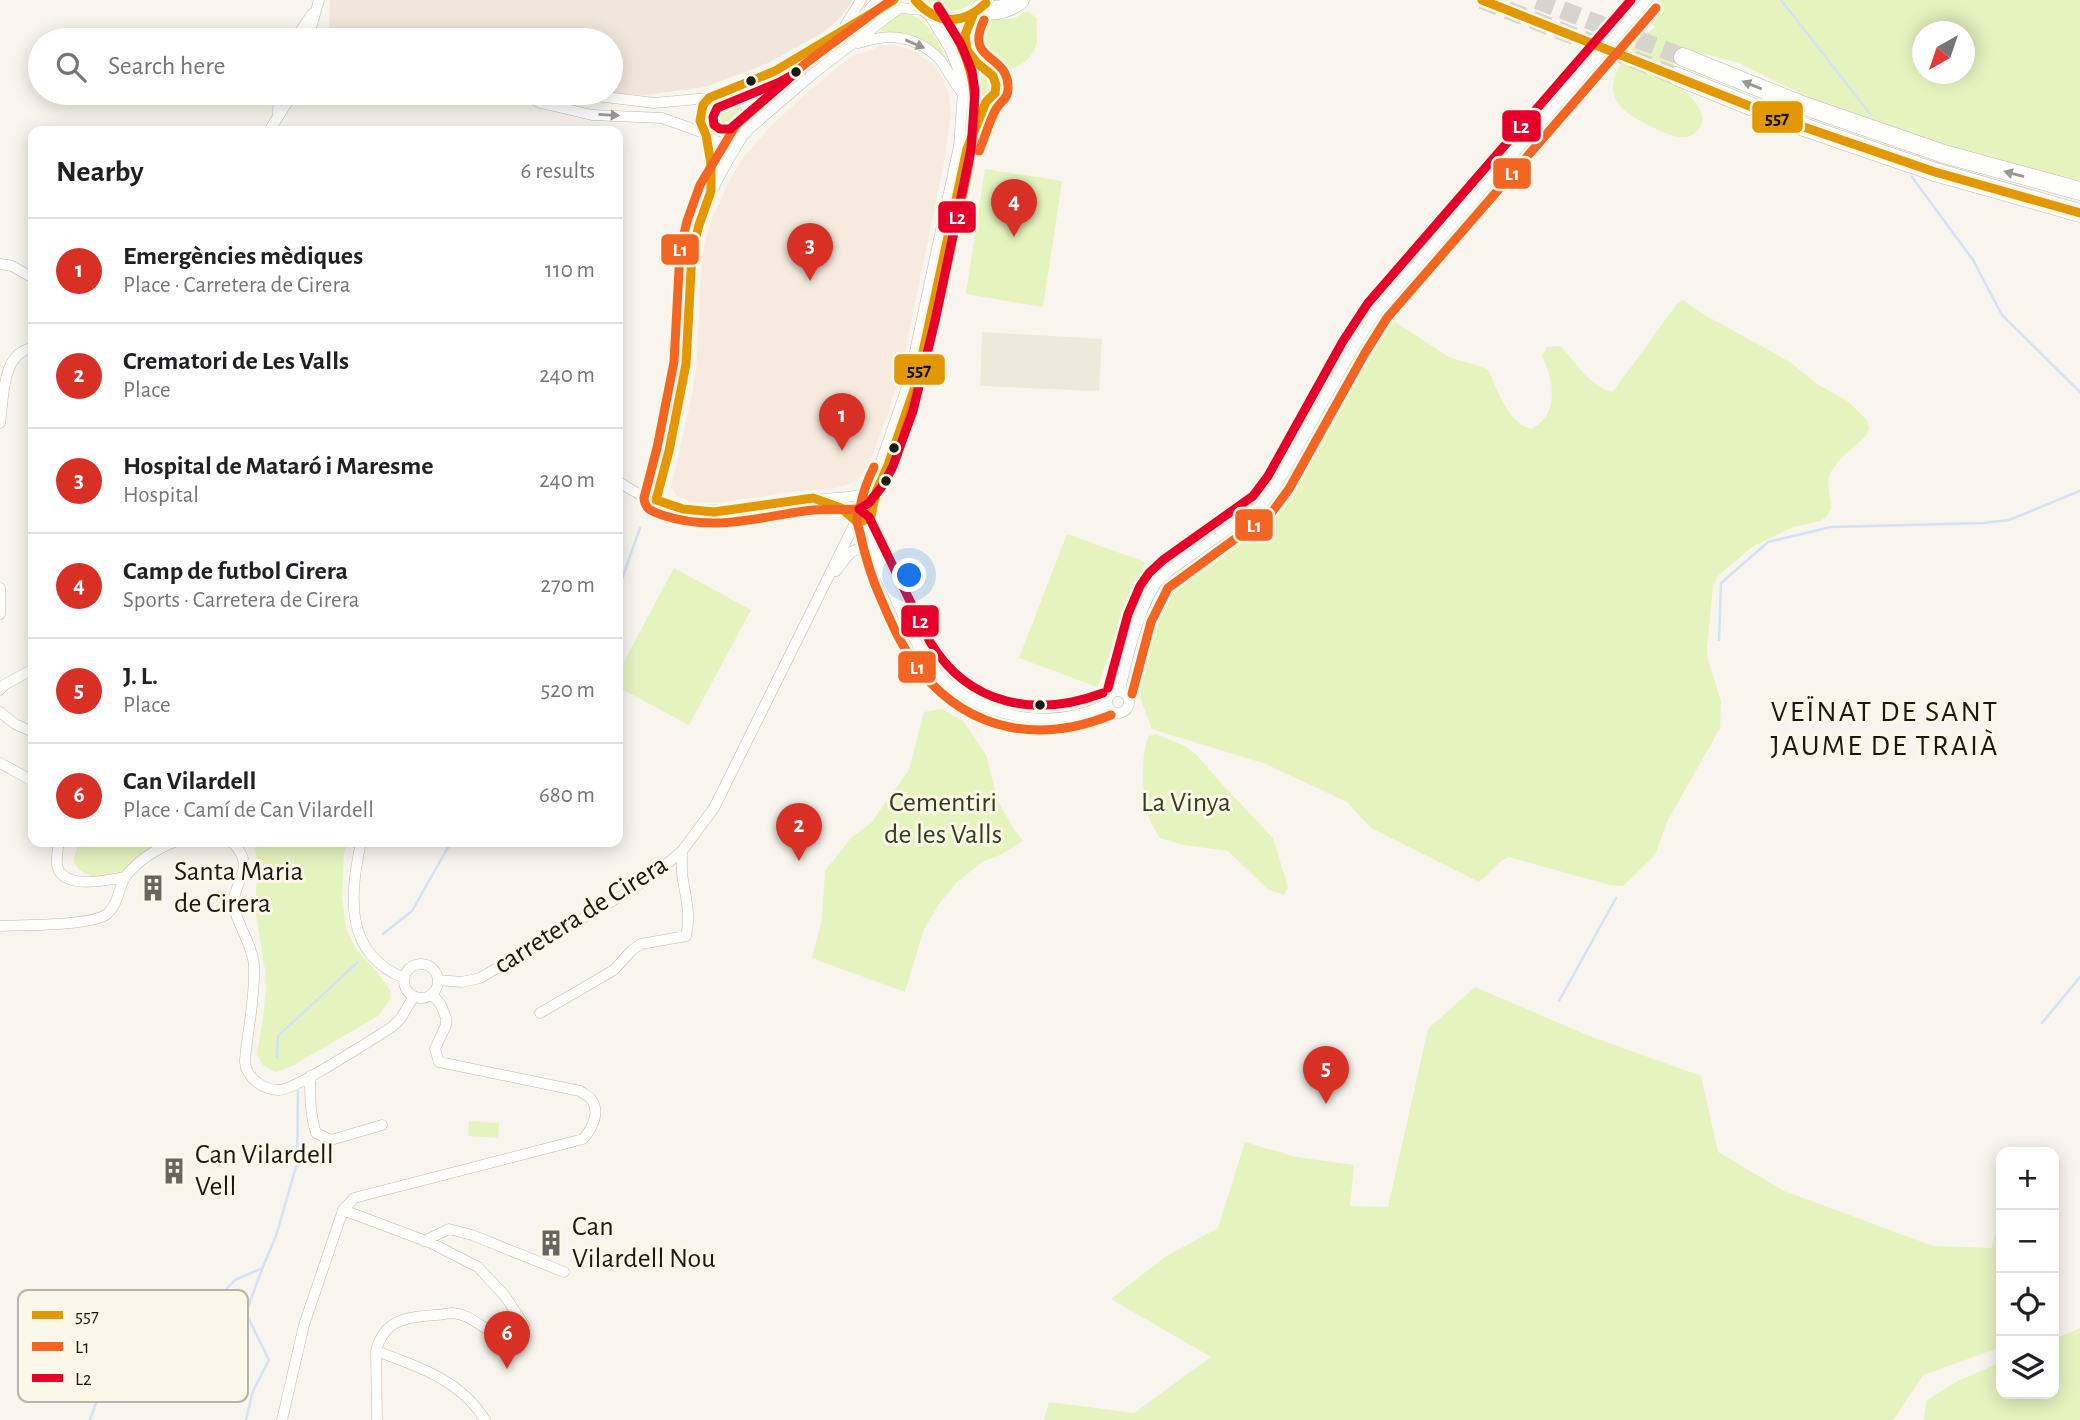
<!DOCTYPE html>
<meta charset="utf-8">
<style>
body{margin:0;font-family:"Alegreya Sans",sans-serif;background:#f2f2f2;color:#202124}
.controls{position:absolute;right:21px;bottom:21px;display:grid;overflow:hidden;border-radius:14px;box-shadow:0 4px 18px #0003}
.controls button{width:63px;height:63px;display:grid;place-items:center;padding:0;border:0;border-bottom:2px solid #e0e0e0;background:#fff;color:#202124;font:35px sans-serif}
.compass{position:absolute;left:1912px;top:21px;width:63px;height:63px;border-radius:50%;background:#fff;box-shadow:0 4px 18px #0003;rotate:220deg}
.you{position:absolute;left:910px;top:576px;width:24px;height:24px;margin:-18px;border:5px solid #fff;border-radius:50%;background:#1a73e8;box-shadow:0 0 0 10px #1a73e833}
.badge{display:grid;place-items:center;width:46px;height:46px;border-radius:50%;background:#d93025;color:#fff;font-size:23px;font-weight:700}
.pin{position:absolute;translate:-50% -58px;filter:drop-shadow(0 2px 4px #0008)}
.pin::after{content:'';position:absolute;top:37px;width:24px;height:21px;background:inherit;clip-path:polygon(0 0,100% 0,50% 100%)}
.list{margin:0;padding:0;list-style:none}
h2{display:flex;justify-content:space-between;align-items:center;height:91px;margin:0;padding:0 28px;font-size:30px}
h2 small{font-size:23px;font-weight:400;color:#757577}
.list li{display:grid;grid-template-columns:46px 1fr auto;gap:21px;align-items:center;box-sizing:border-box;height:105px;padding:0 28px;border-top:2px solid #e0e0e0}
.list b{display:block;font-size:26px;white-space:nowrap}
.list p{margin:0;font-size:23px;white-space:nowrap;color:#757577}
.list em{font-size:23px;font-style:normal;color:#757577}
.icon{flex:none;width:38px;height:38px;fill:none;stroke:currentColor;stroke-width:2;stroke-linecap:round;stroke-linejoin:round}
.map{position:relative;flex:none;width:2080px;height:1420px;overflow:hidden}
.search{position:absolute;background:#fff;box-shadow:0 4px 18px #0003;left:28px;top:28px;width:595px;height:77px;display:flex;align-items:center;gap:18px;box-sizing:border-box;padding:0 24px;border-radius:38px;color:#757577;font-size:26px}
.panel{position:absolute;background:#fff;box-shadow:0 4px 18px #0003;left:28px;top:126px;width:595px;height:721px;border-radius:14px}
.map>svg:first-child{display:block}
.commercial{fill:#f1e6db}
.built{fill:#edeadb}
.medical{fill:#f6ebde}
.green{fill:#e5f3bf;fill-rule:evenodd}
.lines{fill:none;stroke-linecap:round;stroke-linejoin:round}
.stream{stroke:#d5e1f5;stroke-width:2.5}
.highway-tunnel{stroke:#d6d4cc;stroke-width:18;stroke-dasharray:18 9;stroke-linecap:butt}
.street-casing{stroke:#bcbab4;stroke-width:11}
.secondary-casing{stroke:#bcbab4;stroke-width:14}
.highway-casing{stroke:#bcbab4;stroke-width:19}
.street{stroke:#fefefc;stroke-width:10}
.secondary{stroke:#fefefc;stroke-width:12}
.highway{stroke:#fefefc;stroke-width:18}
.bus-1-casing{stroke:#fbf8e9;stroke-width:14}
.bus-2-casing{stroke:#fbf8e9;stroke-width:14}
.bus-3-casing{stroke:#fbf8e9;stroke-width:14}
.bus-1{stroke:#e19802;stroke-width:9}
.bus-2{stroke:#f26522;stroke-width:9}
.bus-3{stroke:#e4002b;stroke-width:9}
.oneway{fill:#979693}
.bus-dot{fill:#191813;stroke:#fbf8e9;stroke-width:2.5}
.labels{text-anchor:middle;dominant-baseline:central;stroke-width:6;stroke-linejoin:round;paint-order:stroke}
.park-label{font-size:28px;fill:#333e18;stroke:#fbf8e9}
.poi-label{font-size:28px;fill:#191813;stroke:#fbf8e9;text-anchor:start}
.street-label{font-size:28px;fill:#191813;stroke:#fbf8e9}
.neighbourhood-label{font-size:30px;letter-spacing:2px;fill:#191813;stroke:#fbf8e9}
.key{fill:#fbf8e9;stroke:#b7b5a9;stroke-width:2}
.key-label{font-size:19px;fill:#191813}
.line-badge{stroke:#fbf8e9;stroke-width:2.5}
.badge-label{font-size:19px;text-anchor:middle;font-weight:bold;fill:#fff}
.pale-badge-label{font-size:19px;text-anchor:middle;font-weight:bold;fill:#111}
</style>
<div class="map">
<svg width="2080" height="1420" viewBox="0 0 2080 1420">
<rect width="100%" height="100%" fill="#f7f5ed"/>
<!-- commercial -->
<path class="commercial" d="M 330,0 L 852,0 L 850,5 L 837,21 L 822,33 L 766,64 L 705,87 L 646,95 L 603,93 L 611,93 L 611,40 L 329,40 Z"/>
<!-- built -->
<path class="built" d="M 982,332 L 1102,339 L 1099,391 L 980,386 Z"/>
<!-- medical -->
<path class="medical" d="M 880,45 L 899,46 L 915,52 L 931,63 L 943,78 L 949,95 L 951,114 L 943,168 L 901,370 L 887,416 L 868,466 L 858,479 L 847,485 L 835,488 L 782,493 L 719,503 L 690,502 L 677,497 L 671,487 L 692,395 L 697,358 L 702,256 L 711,220 L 729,181 L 743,158 L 771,126 L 799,100 L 844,62 L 857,54 L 872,50 Z"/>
<!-- green -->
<path class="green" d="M 926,0 L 975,0 C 960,14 941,14 926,0 Z
M 1659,0 L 2080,0 L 2080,181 L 1953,149 L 1808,97 L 1739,63 L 1701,53 L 1690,51 L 1674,61 L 1670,71 L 1672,80 C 1685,92 1714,112 1697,131 C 1693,135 1689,137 1683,137 C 1672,137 1662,132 1652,127 C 1639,121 1621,111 1615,98 C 1605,74 1638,39 1655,27 L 1646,17 ZM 1923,32 L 1965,32 L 1965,74 L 1923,74 Z
M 1028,11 L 1037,19 C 1035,28 1039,37 1036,46 C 1033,55 1026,62 1018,66 C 980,85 949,24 994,17 L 996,20 L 1015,18 Z
M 905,14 C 929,17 939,42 947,62 L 881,31 C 884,22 896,15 905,14 Z
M 961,28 C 956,52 970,67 990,77 L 992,85 L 990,93 L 978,99 L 968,92 L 962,68 L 944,30 Z
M708 119a18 18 0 1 1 36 0a18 18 0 1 1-36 0Z
M 985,169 L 1062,181 L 1043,307 L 966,294 Z
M 1683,300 L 1703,314 L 1790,362 L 1817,384 L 1849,402 L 1867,420 L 1869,428 L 1866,436 L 1840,459 L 1830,473 L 1828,482 L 1831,508 L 1827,516 L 1820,521 L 1793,527 L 1752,547 L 1718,576 L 1713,586 L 1707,648 L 1708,660 L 1721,701 L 1720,728 L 1668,820 L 1655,855 L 1623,886 L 1610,885 L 1509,857 C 1498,861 1489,875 1479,882 L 1371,828 L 1347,802 L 1266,764 L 1152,729 L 1135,685 L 1137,657 L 1165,586 L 1182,568 L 1251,529 L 1277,497 L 1353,356 L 1380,312 L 1449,357 L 1487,369 C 1499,390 1505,421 1531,429 C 1560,415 1554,379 1542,356 L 1547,347 L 1560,346 C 1575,361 1591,388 1613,392 L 1676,305 Z
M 1067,534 L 1145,562 L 1097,687 L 1019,658 Z
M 674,568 L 751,610 L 689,725 L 618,687 L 618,673 Z
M 942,709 L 963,721 L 986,755 L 998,801 L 1012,826 L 1023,841 L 1000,855 L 984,861 L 957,882 L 939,904 L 924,929 L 905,992 L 812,958 L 822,919 L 825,871 L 851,838 L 871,823 L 909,770 L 924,712 Z
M 1155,734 L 1183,745 L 1196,754 L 1218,780 L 1273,838 L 1288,887 L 1284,895 L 1269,890 L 1228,851 L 1184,845 L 1160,838 C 1156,832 1152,825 1149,818 C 1142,800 1140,753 1149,736 Z
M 81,842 L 160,842 C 138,854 121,885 92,876 C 83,873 79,870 74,863 L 75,853 Z
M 254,842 L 347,842 L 344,854 L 342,896 L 346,928 L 356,949 L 378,973 L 390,990 L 390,1000 L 378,1016 L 292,1066 L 276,1072 L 263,1065 L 257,1054 L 263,1019 L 266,986 L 265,970 L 255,908 L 258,865 Z
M 1475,987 L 1589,1036 L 1701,1076 L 1718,1152 L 1784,1191 L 1933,1246 L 1992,1248 L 2001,1210 L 2001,1347 L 1923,1375 L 1893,1420 L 1044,1420 L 1049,1402 L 1134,1413 L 1211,1357 L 1111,1299 L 1165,1257 L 1218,1228 L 1245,1142 L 1296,1157 L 1354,1165 L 1350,1206 L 1388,1207 L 1428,1029 Z
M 469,1121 L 499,1123 L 498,1138 L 468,1136 Z
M 2080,1328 L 2080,1420 L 1924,1420 L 1926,1401 L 1956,1382 L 2001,1362 L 2001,1394 L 2054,1394 L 2054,1339 Z"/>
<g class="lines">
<!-- stream -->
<path class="stream" d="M 1781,0 L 1871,115
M 1912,177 L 1973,260 L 2002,315 L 2080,392
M 618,590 L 640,528
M 1719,640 L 1721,583 L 1768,542 L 1831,527 L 1983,523 L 2009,520 L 2080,491
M 383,934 L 412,911 L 451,842
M 1559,1001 L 1616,898
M 2042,1023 L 2080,977
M 277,1057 L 278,1036 L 358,962
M 90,1420 L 107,1371 L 122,1359 L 180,1324 L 198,1319 L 235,1280 L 260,1269
M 246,1420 L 253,1391 L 269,1360 L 246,1313 L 262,1269 L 276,1236 L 297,1163 L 298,1091"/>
<!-- highway-tunnel -->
<path class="highway-tunnel" d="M 1482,0 L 1676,76
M 1537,0 L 1683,57"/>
<!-- street casing -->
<g class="street-casing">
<path id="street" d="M 894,0 L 775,71 L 709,98 C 689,121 706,149 735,141 L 814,73 L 894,12 L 901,8 L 923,10
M 845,26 L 861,0
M 295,39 L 312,14
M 312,40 L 311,28 L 319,0
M 858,43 C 876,37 894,34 912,41 C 923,45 933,52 940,60 C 952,74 963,108 986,102
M 519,93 L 541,103 L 592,115 L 662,118 L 704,133
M 573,93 L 654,103 L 709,98
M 721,93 C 743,94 756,112 746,133
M 278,113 L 279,93
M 269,131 L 288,101 L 295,93
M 706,135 L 711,164 L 711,186
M 0,264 L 12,266 L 33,278
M 0,423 C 4,399 1,352 33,348
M 618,481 C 680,526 731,508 800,500 C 818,498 844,499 860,495 L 865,496
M 860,495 L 872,479 L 881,462 L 908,384 L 959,146 L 963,92 L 960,74 L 950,49 L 928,13
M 813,498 L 841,508 L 856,521 L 863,521 L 872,513 L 872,504 L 876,492 L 888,465 L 908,410 L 921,363 L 967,149 L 986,102 L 995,93 L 996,85 L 993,76 C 968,57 956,45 973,15
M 656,500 C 669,456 680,409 686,363 C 690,328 687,291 692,256 C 698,212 719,174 742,137
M 869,518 L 878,553
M 858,522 C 869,544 880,567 891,589 C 903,615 914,643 931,666 C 974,718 1048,733 1107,704
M 836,571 C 843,562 850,549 862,548 L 872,559
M 0,588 L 0,614
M 0,690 L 4,685 L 33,669
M1107 702a11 11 0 1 1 22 0a11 11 0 1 1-22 0Z
M 1120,691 C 1126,661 1140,604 1158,581 C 1161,577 1166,574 1170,570 L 1262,505 L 1278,483 L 1354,347 L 1377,311 L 1647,0
M 0,712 L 15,724 L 33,732
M 0,763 L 33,781
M 59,842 C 58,849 56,858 57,865 C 62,891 108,880 125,877
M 231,842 C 236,845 238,848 241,854 C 250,870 235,884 234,900 C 232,918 253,943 254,966 C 255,989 251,1013 248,1035 C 247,1044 245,1054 245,1062 C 246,1078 264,1090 279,1090 C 295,1090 374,1038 392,1027 L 401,1018 L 414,996
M 361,842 C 350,895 343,953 404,978
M 0,926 C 23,925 91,926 107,914 C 119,904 118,887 126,876 C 137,861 158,848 174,842
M404 981a17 17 0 1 1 34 0a17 17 0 1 1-34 0Z
M 438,980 L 462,982 L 480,978 L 626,893 L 656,873 L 682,851 L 714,808 L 856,521
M 432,994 L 441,1005 L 446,1018 L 446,1025 L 435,1049 L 439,1062 L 580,1091 C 584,1094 588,1095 591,1099 C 601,1112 592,1129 583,1139 L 354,1198 L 343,1210 L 431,1243 L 478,1267 L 505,1296 L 524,1325 L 513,1337 C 486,1337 476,1315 453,1313 C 448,1313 441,1315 436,1315 C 407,1317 384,1319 376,1351 C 417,1366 461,1380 485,1420
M 540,1013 L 614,970 L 632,950 L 641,944 L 686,936 C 691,916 686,899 683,880 C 681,870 682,861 682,851
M 310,1076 C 310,1096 310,1114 316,1133 L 331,1140 L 382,1125
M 424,1241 L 449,1229 L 472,1235 L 564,1272
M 376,1351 L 377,1420
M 282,1420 L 304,1325 L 343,1210"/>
</g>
<!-- secondary casing -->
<g class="secondary-casing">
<path id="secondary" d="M 915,0 C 933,26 969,26 988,0"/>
</g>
<!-- highway casing -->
<g class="highway-casing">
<path id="highway" d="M 980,9 C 995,13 1008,9 1020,0
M 873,11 L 884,0
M 1683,57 L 1802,105 L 1944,154 L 2080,191
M 1676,76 L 1795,124 L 1935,172 L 2080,213"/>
</g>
<!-- street -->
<use href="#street" class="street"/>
<!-- secondary -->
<use href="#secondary" class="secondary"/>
<!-- highway -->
<use href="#highway" class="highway"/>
<!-- bus-1 casing -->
<g class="bus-1-casing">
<path id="bus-1" d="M 915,0 C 937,25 962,26 986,3
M 1482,0 L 1795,124 L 1935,172 L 2080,213
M 656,500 L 683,509 L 714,512 L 813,498 L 841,508 L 856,521 L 863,521 L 871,516 L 876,492 L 888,465 L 916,384 L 967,149 L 986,102 L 995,93 L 996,85 L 993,76 L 977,63 L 967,50 L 965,35 L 973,15
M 656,500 L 669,451 L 686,364 L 692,253 L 699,225 L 711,191 L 711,164 L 706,135 L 700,121 L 703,105 L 709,98 L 775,71 L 894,0"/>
</g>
<!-- bus-2 casing -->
<g class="bus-2-casing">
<path id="bus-2" d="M 891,0 L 806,63 L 736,125 L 700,185 L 687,221 L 680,251 L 674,362 L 657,448 L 644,498 C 645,510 652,511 662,515 C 716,533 759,516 813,510 C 827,509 842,510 857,509 C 865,505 875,496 881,488 C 893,471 901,444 907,424 C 926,365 939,303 952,242 C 962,194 977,144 974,94 C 972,61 956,34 938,6
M 979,151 C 985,138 989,121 996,109 C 1002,100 1009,98 1008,86 C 1007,53 964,62 984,20
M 874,467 C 867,481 863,492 860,507 C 860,509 857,515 857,517 C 856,522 859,528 860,533 C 865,556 871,577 881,599 C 892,625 904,652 922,673 C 972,733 1042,743 1111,715
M 1132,694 L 1151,622 L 1168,588 L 1272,512 L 1289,489 L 1365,353 L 1387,318 L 1656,8"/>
</g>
<!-- bus-3 casing -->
<g class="bus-3-casing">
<path id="bus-3" d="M 938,7 L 961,44 L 972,71 L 975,91 L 971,149 L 935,321 L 913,411 L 893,466 L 883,485 L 869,503 L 859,509 L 869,517 L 930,642 C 969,706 1036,718 1103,693
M 794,74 L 730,129 L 720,129 L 714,125 L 713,117 L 717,108 L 780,82 Z
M 1108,688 L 1128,614 L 1140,586 L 1149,573 L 1163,560 L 1253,496 L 1268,476 L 1343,341 L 1368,303 L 1631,0"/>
</g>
<!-- bus-1 -->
<use href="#bus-1" class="bus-1"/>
<!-- bus-2 -->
<use href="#bus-2" class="bus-2"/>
<!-- bus-3 -->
<use href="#bus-3" class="bus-3"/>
</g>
<!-- one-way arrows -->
<defs><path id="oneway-solid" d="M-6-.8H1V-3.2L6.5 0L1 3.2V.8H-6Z" transform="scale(1.75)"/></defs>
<g class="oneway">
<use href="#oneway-solid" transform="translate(915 44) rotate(23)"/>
<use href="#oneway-solid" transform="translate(1752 85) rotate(-158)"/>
<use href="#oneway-solid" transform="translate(609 115) rotate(3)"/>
<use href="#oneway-solid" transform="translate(2014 174) rotate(-165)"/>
</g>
<!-- icons -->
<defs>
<g id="building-bare" transform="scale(2.1)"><path d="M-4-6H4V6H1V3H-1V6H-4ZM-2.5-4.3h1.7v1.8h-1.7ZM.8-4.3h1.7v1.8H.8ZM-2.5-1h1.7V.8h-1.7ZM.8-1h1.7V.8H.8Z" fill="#67655f" stroke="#fbf8e9" stroke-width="2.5" paint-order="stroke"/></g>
</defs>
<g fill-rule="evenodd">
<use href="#building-bare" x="153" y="888"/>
<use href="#building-bare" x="174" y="1171"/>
<use href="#building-bare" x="551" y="1243"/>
</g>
<!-- markers -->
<g class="bus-dot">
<circle cx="796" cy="72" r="6"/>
<circle cx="751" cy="81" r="6"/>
<circle cx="894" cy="448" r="6"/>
<circle cx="886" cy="481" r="6"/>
<circle cx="1040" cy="705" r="6"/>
</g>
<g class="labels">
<!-- park labels -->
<g class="park-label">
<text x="943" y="803">Cementiri<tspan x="943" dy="32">de les Valls</tspan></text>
<text x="1186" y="803">La Vinya</text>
</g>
<!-- poi labels -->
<g class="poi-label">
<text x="174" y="872">Santa Maria<tspan x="174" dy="32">de Cirera</tspan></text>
<text x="195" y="1155">Can Vilardell<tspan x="195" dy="32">Vell</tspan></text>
<text x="572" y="1227">Can<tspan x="572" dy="32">Vilardell Nou</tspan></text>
</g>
<!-- street labels -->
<g class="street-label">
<text transform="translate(581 915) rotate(-32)">carretera de Cirera</text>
</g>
<!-- neighbourhood labels -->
<g class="neighbourhood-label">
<text x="1885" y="712">VEÏNAT DE SANT<tspan x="1885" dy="34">JAUME DE TRAIÀ</tspan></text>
</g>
</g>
<!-- legend -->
<rect x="18" y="1290" width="230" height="112" rx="10" class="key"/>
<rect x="32" y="1311" width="31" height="8" fill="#e19802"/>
<rect x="32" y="1342" width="31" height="9" fill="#f26522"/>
<rect x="32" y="1374" width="31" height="8" fill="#e4002b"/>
<g class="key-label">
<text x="75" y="1322">557</text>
<text x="75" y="1353">L1</text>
<text x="75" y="1385">L2</text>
</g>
<g class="line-badge">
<rect x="1751" y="100" width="53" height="34" rx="7" fill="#e19802"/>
<rect x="1501" y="109" width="41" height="34" rx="7" fill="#e4002b"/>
<rect x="1492" y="157" width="40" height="33" rx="7" fill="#f26522"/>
<rect x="937" y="200" width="40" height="34" rx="7" fill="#e4002b"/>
<rect x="660" y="233" width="40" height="33" rx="7" fill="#f26522"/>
<rect x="893" y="353" width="53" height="33" rx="7" fill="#e19802"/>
<rect x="1234" y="508" width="40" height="34" rx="7" fill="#f26522"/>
<rect x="900" y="604" width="40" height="34" rx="7" fill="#e4002b"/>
<rect x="897" y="650" width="40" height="34" rx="7" fill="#f26522"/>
</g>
<g class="badge-label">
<text x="1521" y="133">L2</text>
<text x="1512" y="180">L1</text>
<text x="957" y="224">L2</text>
<text x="680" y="256">L1</text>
<text x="1254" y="532">L1</text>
<text x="920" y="628">L2</text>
<text x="917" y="674">L1</text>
</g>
<g class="pale-badge-label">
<text x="1777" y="124">557</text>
<text x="919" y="376">557</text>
</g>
</svg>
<div class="controls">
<button>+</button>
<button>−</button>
<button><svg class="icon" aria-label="locate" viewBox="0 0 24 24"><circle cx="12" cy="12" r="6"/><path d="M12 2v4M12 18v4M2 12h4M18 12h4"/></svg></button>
<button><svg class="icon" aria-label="layers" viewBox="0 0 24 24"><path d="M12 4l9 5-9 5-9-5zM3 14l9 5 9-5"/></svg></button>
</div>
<svg class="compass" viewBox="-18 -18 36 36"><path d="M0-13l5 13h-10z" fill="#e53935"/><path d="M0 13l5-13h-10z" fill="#757577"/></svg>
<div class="you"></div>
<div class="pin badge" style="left:842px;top:451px">1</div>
<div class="pin badge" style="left:799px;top:861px">2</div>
<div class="pin badge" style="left:810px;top:281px">3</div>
<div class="pin badge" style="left:1014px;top:237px">4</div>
<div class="pin badge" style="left:1326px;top:1104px">5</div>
<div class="pin badge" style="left:507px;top:1369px">6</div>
<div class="search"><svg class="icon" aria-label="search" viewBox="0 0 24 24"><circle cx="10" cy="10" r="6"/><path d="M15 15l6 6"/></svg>Search here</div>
<section class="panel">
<h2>Nearby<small>6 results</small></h2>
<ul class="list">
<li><span class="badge">1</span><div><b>Emergències mèdiques</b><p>Place · Carretera de Cirera</p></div><em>110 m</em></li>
<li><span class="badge">2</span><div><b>Crematori de Les Valls</b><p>Place</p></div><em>240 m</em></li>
<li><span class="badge">3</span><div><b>Hospital de Mataró i Maresme</b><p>Hospital</p></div><em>240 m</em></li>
<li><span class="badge">4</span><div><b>Camp de futbol Cirera</b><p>Sports · Carretera de Cirera</p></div><em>270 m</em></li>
<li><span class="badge">5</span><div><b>J. L.</b><p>Place</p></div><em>520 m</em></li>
<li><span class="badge">6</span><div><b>Can Vilardell</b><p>Place · Camí de Can Vilardell</p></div><em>680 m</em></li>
</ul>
</section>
</div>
